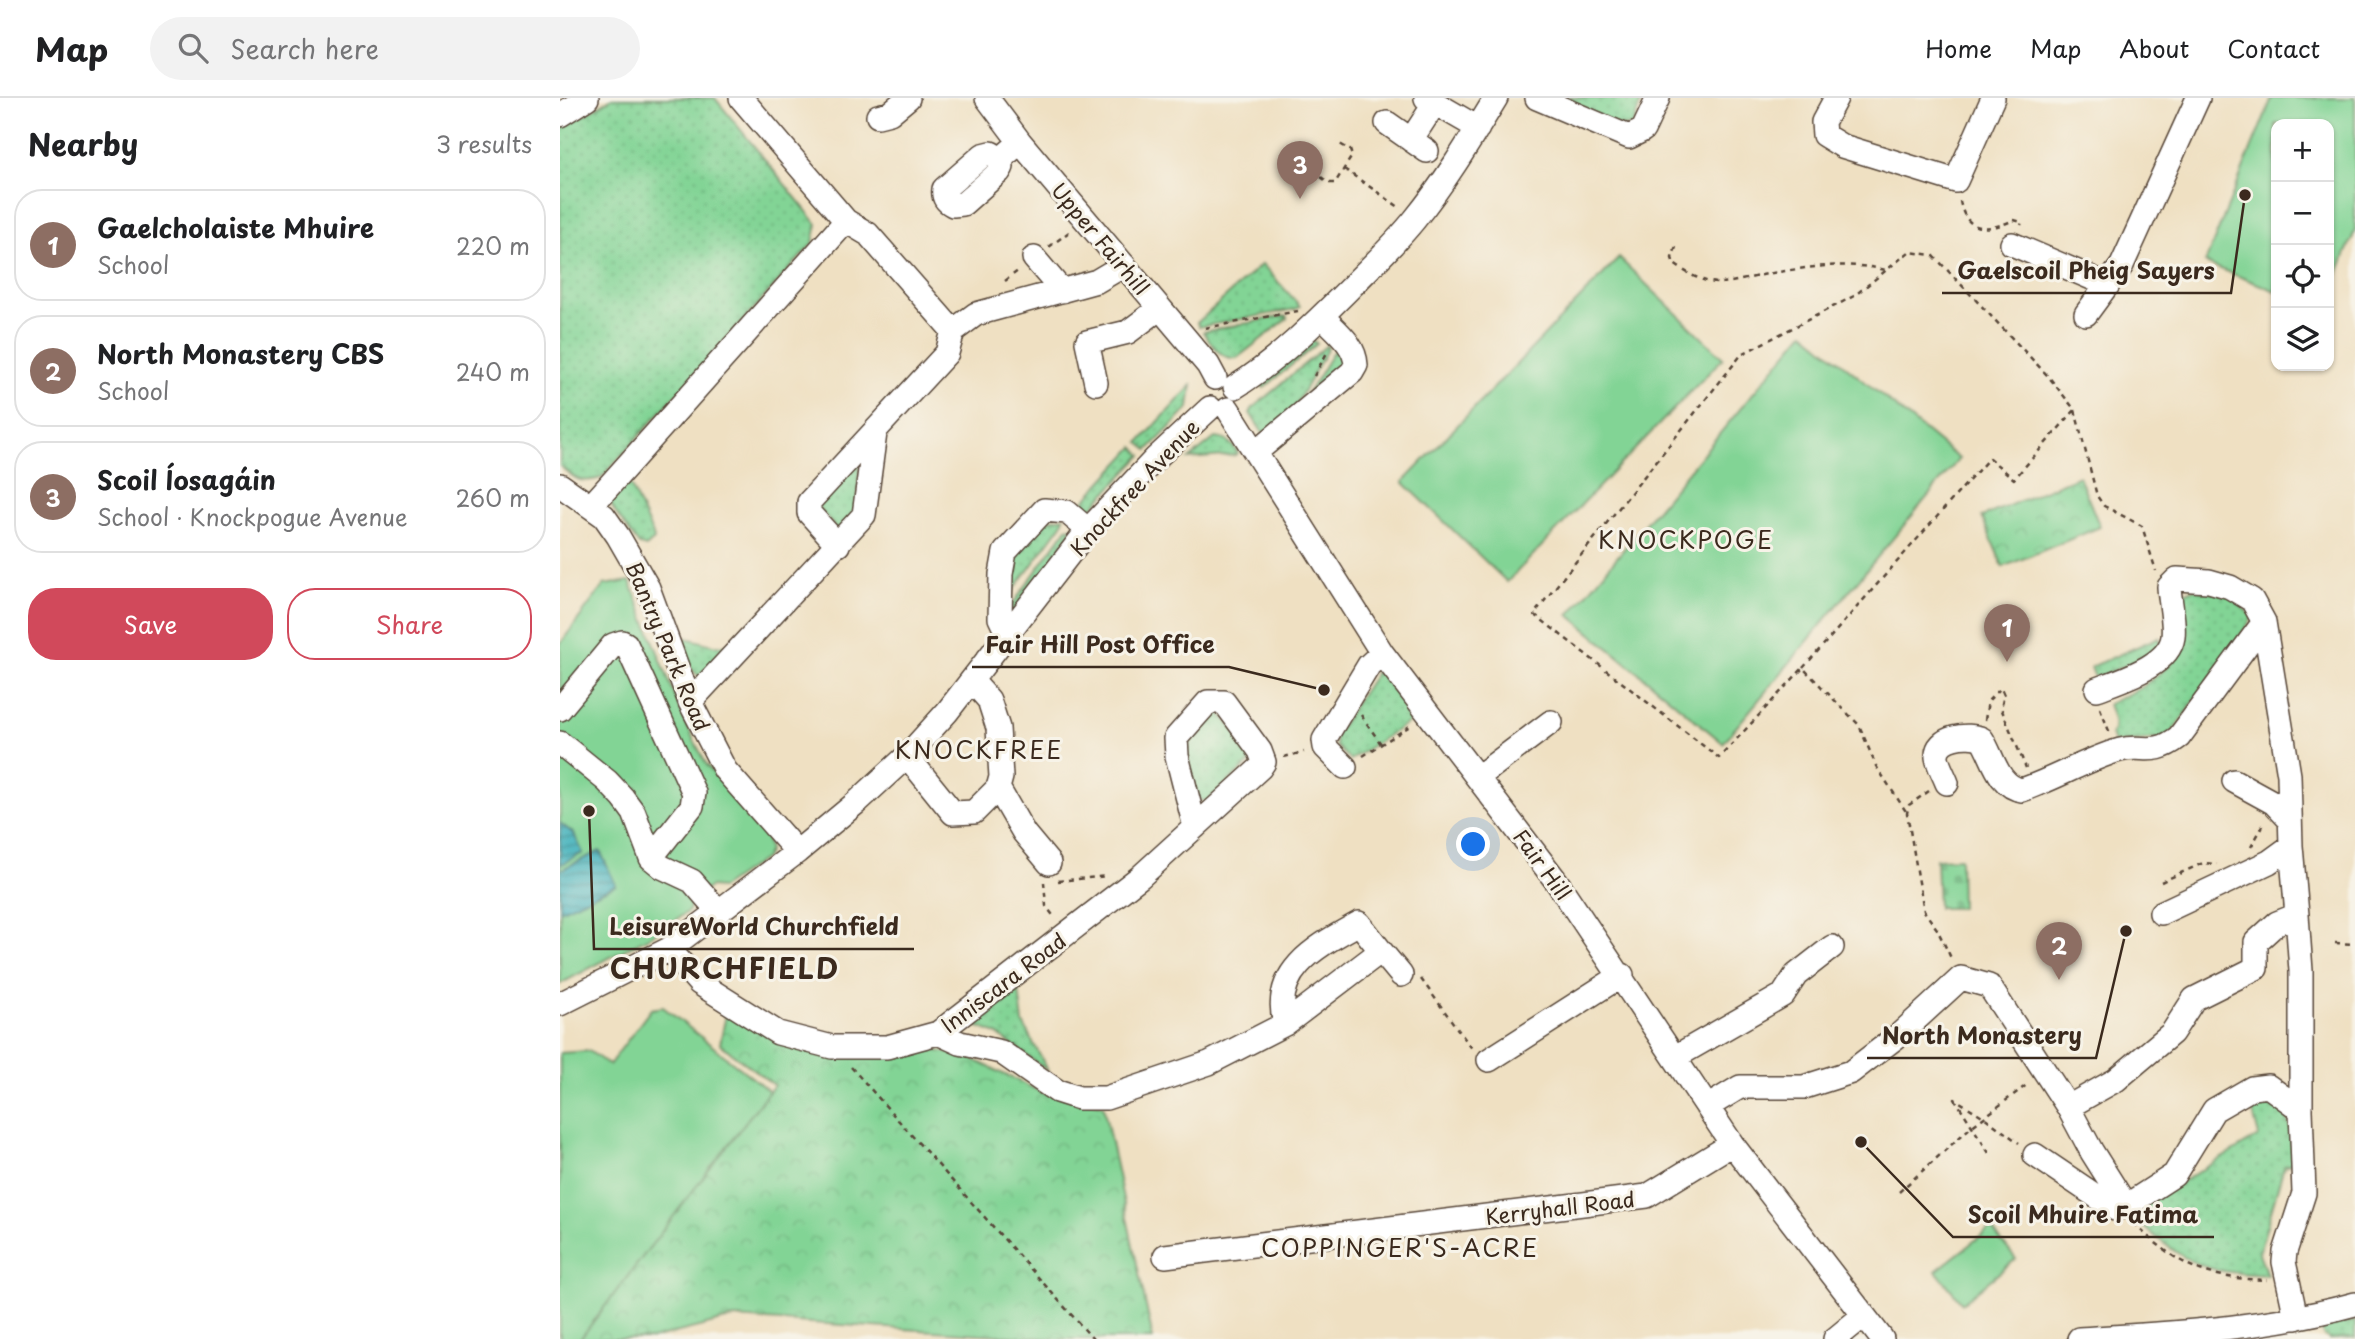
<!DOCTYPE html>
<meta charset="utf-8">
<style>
body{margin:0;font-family:"Playpen Sans",sans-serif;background:#f2f2f2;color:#202124}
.controls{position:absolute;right:21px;top:21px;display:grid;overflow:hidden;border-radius:14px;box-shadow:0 2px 5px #0004}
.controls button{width:63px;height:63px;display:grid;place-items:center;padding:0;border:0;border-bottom:2px solid #e0e0e0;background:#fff;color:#202124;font:35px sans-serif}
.you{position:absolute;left:914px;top:747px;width:24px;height:24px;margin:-18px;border:5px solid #fff;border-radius:50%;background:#1a73e8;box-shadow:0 0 0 10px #1a73e833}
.badge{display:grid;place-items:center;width:46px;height:46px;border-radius:50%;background:#d1495b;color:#fff;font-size:23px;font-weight:700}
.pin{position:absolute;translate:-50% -58px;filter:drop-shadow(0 2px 4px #0008)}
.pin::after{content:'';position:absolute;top:37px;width:24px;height:21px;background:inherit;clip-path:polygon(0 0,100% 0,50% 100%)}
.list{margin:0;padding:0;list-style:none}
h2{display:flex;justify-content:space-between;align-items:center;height:91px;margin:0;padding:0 28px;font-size:30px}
h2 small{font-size:23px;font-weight:400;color:#757577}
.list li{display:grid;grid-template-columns:46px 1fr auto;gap:21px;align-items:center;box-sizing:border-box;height:112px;margin:0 14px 14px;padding:0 14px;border:2px solid #e0e0e0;border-radius:28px}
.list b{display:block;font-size:26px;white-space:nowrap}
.list p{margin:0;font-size:23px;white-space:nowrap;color:#757577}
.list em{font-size:23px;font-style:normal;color:#757577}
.actions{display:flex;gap:14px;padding:21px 28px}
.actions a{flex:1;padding:16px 0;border:2px solid #d1495b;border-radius:28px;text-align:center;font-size:24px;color:#d1495b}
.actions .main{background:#d1495b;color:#fff}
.icon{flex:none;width:38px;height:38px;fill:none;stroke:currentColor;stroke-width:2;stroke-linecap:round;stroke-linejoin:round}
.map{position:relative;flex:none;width:1795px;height:1241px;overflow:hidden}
header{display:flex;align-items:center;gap:42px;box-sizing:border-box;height:98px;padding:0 35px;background:#fff;border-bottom:2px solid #e0e0e0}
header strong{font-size:33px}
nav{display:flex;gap:38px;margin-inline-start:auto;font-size:24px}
.search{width:490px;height:63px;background:#f2f2f2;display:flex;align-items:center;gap:18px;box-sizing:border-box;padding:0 24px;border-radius:38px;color:#757577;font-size:26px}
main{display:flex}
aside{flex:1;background:#fff}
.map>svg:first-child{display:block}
.grass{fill:url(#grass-dots);stroke:#5e7f5a;stroke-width:2}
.cemetery{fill:url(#cemetery-stones);stroke:#5e7f5a;stroke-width:2}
.park{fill:url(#park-crowns);stroke:#5e7f5a;stroke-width:2}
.pitch{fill:#82d495;stroke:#5e7f5a;stroke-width:2}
.water{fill:url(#water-rules);stroke:#406e6e;stroke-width:2}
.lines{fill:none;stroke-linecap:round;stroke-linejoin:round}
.minor-casing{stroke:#564537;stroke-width:26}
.path{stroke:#564537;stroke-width:2.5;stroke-dasharray:5 5;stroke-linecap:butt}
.minor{stroke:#fff;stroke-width:23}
.labels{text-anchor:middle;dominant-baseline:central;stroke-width:6;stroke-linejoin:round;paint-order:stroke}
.street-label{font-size:21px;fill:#3b2a1e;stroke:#f7f3e8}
.quarter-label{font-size:24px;letter-spacing:2px;fill:#3b2a1e;stroke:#f7f3e8}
.district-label{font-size:28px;font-weight:bold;letter-spacing:2px;fill:#3b2a1e;stroke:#f7f3e8}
.leader{fill:none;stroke:#3b2a1e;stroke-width:2.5}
.callout-dot{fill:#3b2a1e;stroke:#f7f3e8;stroke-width:2.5}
.callout-label{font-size:23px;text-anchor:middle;font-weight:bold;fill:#3b2a1e;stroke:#f7f3e8;stroke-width:6;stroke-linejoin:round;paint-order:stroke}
</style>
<header>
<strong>Map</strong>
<div class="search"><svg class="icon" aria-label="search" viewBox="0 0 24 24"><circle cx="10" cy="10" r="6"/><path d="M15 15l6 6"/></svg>Search here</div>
<nav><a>Home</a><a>Map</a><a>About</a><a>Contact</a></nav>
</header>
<main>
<aside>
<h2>Nearby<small>3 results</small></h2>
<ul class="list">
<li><span class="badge" style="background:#8d6e63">1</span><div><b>Gaelcholaiste Mhuire</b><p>School</p></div><em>220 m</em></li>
<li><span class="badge" style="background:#8d6e63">2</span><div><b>North Monastery CBS</b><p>School</p></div><em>240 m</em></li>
<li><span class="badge" style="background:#8d6e63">3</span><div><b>Scoil Íosagáin</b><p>School · Knockpogue Avenue</p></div><em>260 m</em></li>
</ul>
<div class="actions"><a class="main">Save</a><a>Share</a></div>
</aside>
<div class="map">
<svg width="1795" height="1241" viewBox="0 0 1795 1241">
<defs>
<pattern id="grass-dots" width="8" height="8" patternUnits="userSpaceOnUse" patternTransform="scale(1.75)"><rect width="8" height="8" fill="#82d495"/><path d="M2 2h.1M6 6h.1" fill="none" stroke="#71b680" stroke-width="1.8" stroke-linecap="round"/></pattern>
<pattern id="cemetery-stones" width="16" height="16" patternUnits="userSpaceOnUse" patternTransform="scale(1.75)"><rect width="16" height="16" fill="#82d495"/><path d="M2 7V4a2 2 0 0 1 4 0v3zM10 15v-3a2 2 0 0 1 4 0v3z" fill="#71b680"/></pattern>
<pattern id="park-crowns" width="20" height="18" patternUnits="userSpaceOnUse" patternTransform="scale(1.75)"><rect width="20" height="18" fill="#82d495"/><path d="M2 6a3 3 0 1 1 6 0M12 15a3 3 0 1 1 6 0" fill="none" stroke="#71b680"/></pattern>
<pattern id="water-rules" width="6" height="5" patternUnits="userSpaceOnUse" patternTransform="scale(1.75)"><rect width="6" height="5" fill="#44b3bd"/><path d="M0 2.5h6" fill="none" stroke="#3a9299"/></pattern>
</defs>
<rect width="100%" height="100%" fill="#f7f3e8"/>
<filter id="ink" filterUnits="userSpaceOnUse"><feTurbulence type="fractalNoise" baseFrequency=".0143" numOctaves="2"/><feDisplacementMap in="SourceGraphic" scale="14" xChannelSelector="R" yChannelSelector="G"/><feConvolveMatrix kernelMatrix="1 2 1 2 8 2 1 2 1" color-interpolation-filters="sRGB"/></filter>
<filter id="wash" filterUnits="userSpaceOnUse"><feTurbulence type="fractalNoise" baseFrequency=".00686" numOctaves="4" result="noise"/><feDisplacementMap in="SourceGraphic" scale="28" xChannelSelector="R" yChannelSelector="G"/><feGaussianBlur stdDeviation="1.57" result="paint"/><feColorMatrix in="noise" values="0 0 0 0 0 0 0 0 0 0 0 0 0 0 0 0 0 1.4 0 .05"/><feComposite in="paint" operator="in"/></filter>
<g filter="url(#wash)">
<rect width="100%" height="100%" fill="#efe0c2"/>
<!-- grass -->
<path class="grass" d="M 52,0 L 155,0 L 257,126 L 253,145 L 41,380 C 19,386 16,382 0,368 L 0,32 Z
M 994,0 L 1082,0 L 1073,27 L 1059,29 Z
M 702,166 L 740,208 L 736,211 L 639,229 L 637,225 Z
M 723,218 L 727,218 L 727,221 L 677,260 C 660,262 652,246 643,234 Z
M 753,242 L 757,246 L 704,290 L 701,287 Z
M 779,244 L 791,266 L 733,320 Z
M 767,247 L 768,250 L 726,324 L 703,335 L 690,315 L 693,310 Z
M 632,287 L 629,310 L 588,352 L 579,345 Z
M 655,340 C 668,341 671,345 678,355 L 676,357 L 629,361 Z
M 574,349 L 582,357 L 523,419 L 515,413 Z
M 300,357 L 297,410 L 279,434 L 256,407 Z
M 68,382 L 93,437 L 94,442 L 86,449 L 79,447 L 55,414 L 51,406 L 52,395 Z
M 504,419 L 502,426 L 447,501 L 448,466 L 488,422 Z
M 511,429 L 511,434 L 448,524 L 449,511 L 507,430 Z
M 1633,491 L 1669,497 L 1693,519 L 1613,633 L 1600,641 L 1554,645 L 1551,636 C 1557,627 1551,616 1548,606 L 1581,590 L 1611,566 L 1620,497 Z
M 1599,539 L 1601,545 L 1592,557 L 1535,580 L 1531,569 Z
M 125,540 C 141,542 153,551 171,546 L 139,578 C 128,571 121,552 125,540 Z
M 816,574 L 820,574 L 854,621 L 790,662 L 776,648 L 775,637 Z
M 658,612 L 696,659 L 647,704 L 637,701 L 625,650 L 650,617 Z
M 459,892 L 463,925 L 488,973 L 437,936 L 404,923 Z
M 1696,999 C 1734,1002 1731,1035 1732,1065 L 1724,1068 L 1722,1075 L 1699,1155 L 1707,1177 C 1656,1174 1637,1173 1596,1139 C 1588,1132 1578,1127 1576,1115 L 1579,1109 L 1699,1038 L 1690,1003 Z
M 1795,1223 L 1795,1240 L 1770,1241 L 1763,1237 L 1762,1230 Z"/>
<!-- cemetery -->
<path class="cemetery" d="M 1400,760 L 1401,810 L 1378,810 L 1376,761 Z"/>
<!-- park -->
<path class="park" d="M 1519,378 L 1540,429 L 1443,469 L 1422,419 Z
M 167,911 L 233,947 L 358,950 L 404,957 L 481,994 L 543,1007 L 593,1241 L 497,1241 L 174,1220 L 91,1241 L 20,1241 L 94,1142 L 214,987 L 160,946 Z"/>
<!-- pitch -->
<path class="pitch" d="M 1712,0 L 1795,0 L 1795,133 L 1769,197 L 1769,26 L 1716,26 L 1716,193 L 1645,165 Z
M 1059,160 L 1163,260 L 947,484 L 843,384 Z
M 1244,234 L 1399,361 L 1163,645 L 1009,517 Z
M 70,483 L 126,626 L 146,666 L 205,734 L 209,752 L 205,760 L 161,790 L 150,789 L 131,801 L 129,813 L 87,840 L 0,886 L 0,546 L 44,487 Z
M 103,909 L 209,993 L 20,1241 L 0,1241 L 0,955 L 29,953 L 49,967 L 91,911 Z
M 1431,1130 L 1456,1161 L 1402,1205 L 1376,1173 Z"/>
<!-- water -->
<path class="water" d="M 0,725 L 14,736 L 23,755 L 0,767 Z
M 40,753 L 56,787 L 0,813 L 0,772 Z"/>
</g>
<g filter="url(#ink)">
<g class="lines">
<!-- minor casing -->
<g class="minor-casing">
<path id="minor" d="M 427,0 L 460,44 L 648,267 L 655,280
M 866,0 L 918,30
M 977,0 L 1069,39 L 1083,32 L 1098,0
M 1276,0 L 1263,24 L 1264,37 L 1282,48 L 1396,83 L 1433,0
M 0,17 L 27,0
M 318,18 L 330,15 L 348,0
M 827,25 L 867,53
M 851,42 L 875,5
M 441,61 L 431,55 L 423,57 L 384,91 C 383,98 385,103 393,107 L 403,106 L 439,74 L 442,69 L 441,61 L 460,44
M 286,123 L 308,136 L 393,233
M 1452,146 L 1548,187
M 474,160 L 502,193
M 1526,216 L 1562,167 L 1638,0
M 536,285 L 527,244 L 568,234 L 600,210
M 675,289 C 717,263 754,226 789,191 C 811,168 835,146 855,121 C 886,83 911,41 936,0
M 668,311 L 822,555 L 997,784 L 1172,1046 L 1322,1241
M 696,354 L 792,274 L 796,267 C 795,246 776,233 762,218
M 0,387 L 44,418 L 58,438 L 88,490 L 130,604 L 165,672 L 237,754
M 31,408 L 286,123 L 181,0
M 278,447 L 249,415 L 249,404 L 387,255 L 393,233 L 416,216 L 537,183 L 564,167
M 448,537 L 440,520 L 441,476 L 445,454 L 484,412 L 507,414 L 528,432
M 130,604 L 304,417 L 315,335
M 0,611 L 53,547 L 62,544 L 66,546 L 134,695 L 132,708 L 91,760
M 0,645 L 47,683 L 63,700 L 74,715 L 91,760 L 102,769 L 132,783 L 159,814
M 347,658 L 393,715 L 414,714 L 438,690 L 441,679 L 438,630 L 429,602 L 413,584
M 785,669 L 765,649 L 764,642 L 809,567 L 822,555
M 918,679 L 991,624
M 1674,683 L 1714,705 L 1730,722
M 1387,685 C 1384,677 1378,667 1377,659 C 1375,638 1409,635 1422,641 C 1433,658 1438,689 1462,692 C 1495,681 1527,661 1560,652 C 1584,646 1593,659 1619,639 L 1704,524
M 438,690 L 464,735 L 489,765
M 1601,815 L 1709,764 L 1731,748
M 109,851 L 139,885 L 218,935 L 272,949 L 327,949 L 378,935 L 580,779 L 700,670 L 704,664 L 700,653 L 664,604 L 648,604 L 616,640 L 617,658 L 635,729
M 0,906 L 109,851 L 237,754 L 296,705 L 347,658 L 387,614 L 528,432 L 596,360 L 650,310
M 725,926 C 710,871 760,847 799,825 L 821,853
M 378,935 L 400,945 L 441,954 L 497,993 L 519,1000 L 546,1000 L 649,965 L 725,926 L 821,853 L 841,877
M 1115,959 L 1223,897 L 1236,877 L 1272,849
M 929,962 L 1062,877
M 1147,1009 L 1180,989 L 1244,989 L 1291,974 L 1339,937 L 1401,880 L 1429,888 L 1508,1009 L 1532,1054 L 1566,1108 L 1614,1077 L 1654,1012 L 1692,990 L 1708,988 L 1741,1012
M 1508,1009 L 1556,982 L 1612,935 L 1634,901 L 1696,870 L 1696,844 L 1717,825 L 1737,817 L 1731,748 L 1729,677 L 1704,524 L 1692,502 L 1670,489 L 1649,483 L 1617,481 L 1609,489 C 1610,505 1615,524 1613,539 C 1609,568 1560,582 1537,591
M 1475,1057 L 1555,1111 L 1566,1108
M 605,1158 L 1087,1098 L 1172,1046
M 1736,1220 L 1724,1164 L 1725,1154 L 1744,1095 L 1741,1012 L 1741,873 L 1737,817
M 1275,1241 L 1303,1218
M 1519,1241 C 1612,1235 1705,1231 1795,1206"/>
</g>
<!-- path -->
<path class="path" d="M 784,71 L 839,109
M 761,79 L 769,85 L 775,85 L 792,58 L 790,52 L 780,46
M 1400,103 C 1406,136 1429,133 1454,122 L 1462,124 L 1461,127
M 489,149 L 509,134
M 1116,149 L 1112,160 L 1114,166 C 1127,175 1143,185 1159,185 C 1174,185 1192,179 1207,176 C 1246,169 1288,163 1326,172
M 445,183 L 459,172
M 645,230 L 738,213
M 754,278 L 768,253
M 1515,312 L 1537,398 L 1544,408 L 1582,428 L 1596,473
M 1243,570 L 1429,360 L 1454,381 L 1515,312 L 1488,278 L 1373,157 L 1349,154 L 1294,198 L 1182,256 L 974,516 L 1159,660 L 1243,570 L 1299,627 L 1316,668 L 1347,715
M 1540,610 L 1549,633 L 1546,634
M 801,617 L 821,646
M 1425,622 L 1428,603 L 1441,590 L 1444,597 L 1441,610 L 1466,670
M 803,658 L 853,626
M 724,659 L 744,654
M 1369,693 L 1349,707 L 1347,715 L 1364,813 L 1377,831 L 1392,862
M 1691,749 L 1705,724
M 498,783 L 547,778
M 484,784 L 486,808 L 495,820
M 1601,784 L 1643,765 L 1657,766
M 1775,845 L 1795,846
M 861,881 L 913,952
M 291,969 L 533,1241
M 1429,1055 L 1395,1001 L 1424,1019 L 1459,1045
M 1339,1094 L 1411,1029 L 1468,986
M 1573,1125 C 1621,1169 1642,1180 1707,1182"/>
<!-- minor -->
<use href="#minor" class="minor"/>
</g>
</g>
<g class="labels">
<!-- street labels -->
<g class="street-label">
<text transform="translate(541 140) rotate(50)">Upper Fairhill</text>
<text transform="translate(574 389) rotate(-47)">Knockfree Avenue</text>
<text transform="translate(109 548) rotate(67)">Bantry Park Road</text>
<text transform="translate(983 766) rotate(54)">Fair Hill</text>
<text transform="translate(443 884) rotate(-37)">Inniscara Road</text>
<text transform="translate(1000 1109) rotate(-7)">Kerryhall Road</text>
</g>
<!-- quarter labels -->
<g class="quarter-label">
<text x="1126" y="441">KNOCKPOGE</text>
<text x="419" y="651">KNOCKFREE</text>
<text x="840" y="1149">COPPINGER'S-ACRE</text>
</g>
<!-- district labels -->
<g class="district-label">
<text x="165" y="869">CHURCHFIELD</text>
</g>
</g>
<!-- callouts -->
<path class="leader" d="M1685 97L1671 195H1382M764 592L669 569H412M29 713L34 851H354M1566 833L1536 960H1307M1301 1044L1393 1139H1654"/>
<g class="callout-dot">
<circle cx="1685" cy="97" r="7"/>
<circle cx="764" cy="592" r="7"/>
<circle cx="29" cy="713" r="7"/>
<circle cx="1566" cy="833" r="7"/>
<circle cx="1301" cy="1044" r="7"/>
</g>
<g class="callout-label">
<text x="1526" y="181">Gaelscoil Pheig Sayers</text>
<text x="540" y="555">Fair Hill Post Office</text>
<text x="194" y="837">LeisureWorld Churchfield</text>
<text x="1422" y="946">North Monastery</text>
<text x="1523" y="1125">Scoil Mhuire Fatima</text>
</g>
</svg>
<div class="controls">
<button>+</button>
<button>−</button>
<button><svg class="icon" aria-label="locate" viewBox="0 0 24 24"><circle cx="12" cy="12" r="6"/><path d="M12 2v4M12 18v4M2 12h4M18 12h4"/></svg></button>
<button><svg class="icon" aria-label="layers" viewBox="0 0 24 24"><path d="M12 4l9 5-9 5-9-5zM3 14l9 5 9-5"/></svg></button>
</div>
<div class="you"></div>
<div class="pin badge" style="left:1447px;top:564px;background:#8d6e63">1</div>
<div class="pin badge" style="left:1499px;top:882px;background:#8d6e63">2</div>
<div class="pin badge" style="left:740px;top:101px;background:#8d6e63">3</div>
</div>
</main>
